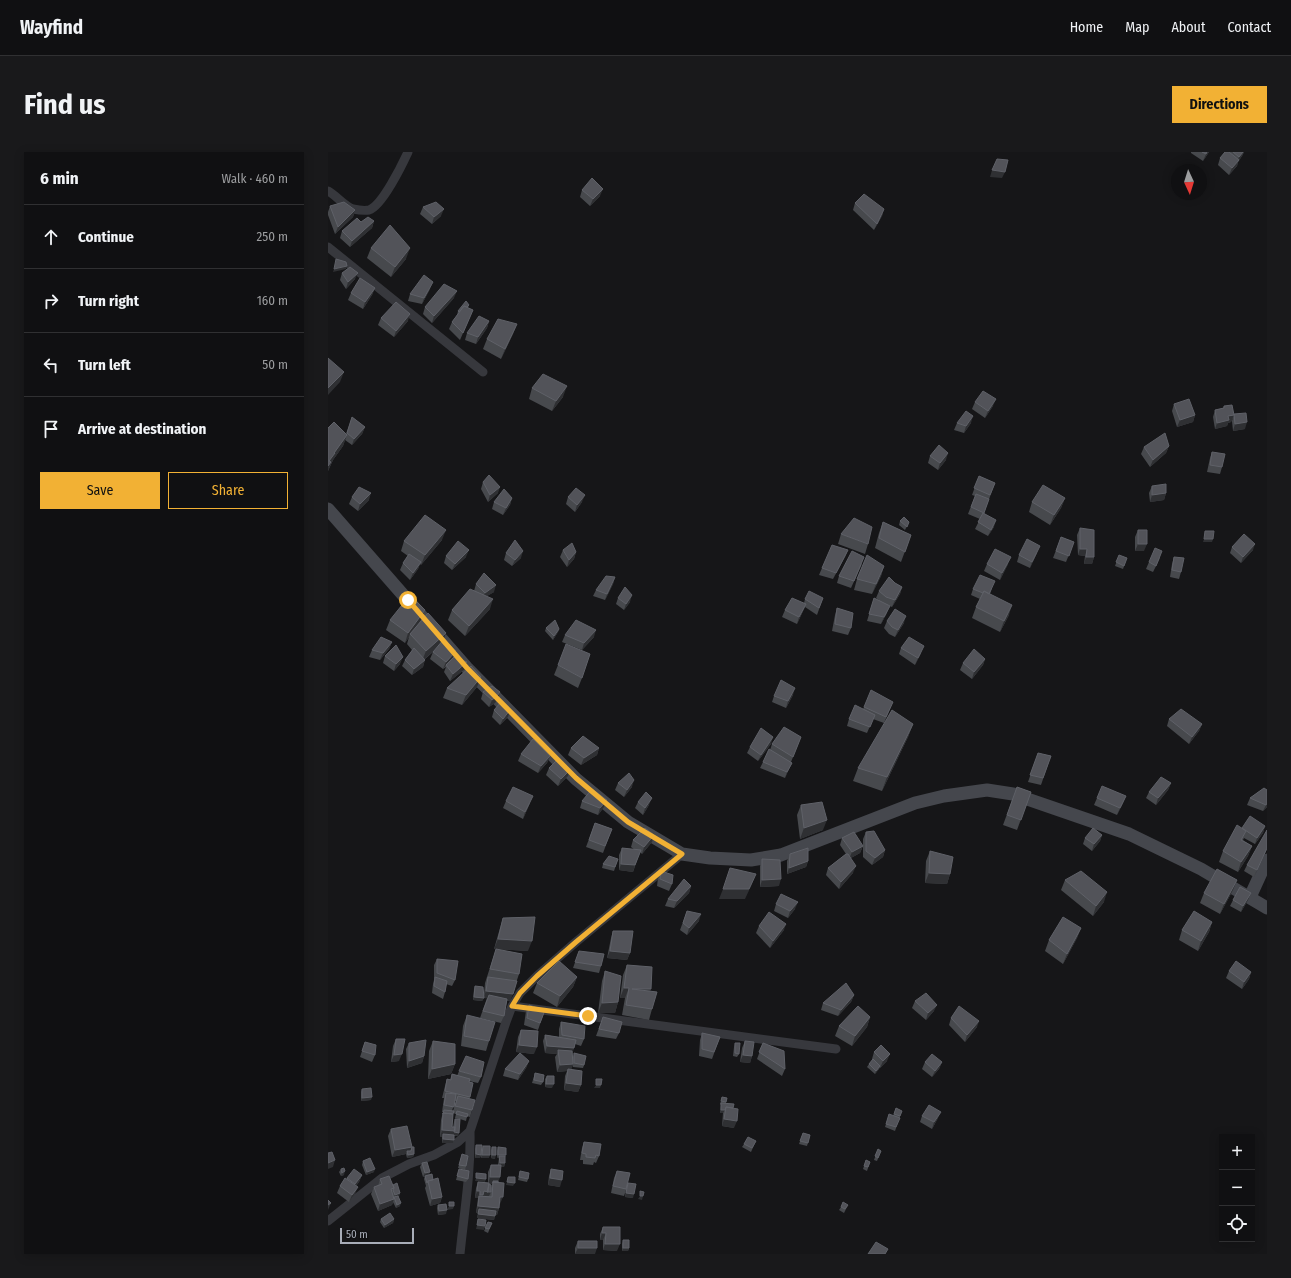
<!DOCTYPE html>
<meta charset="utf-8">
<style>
body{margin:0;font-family:"Fira Sans Condensed",sans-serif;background:#19191b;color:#f1f3f6}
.controls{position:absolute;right:12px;bottom:12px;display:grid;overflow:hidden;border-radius:0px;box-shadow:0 2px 10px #0003}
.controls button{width:36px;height:36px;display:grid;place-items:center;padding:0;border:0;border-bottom:1px solid #303032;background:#101012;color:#f1f3f6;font:20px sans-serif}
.compass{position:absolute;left:843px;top:12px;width:36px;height:36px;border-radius:50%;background:#101012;box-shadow:0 2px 10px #0003;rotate:176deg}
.scale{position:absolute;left:12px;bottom:10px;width:74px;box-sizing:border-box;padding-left:4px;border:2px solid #a8adb8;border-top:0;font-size:11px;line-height:14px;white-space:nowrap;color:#a8adb8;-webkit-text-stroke:3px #111113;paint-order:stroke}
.stop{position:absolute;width:12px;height:12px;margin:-9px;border:3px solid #f2b134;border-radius:50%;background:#fff}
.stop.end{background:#f2b134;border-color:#fff;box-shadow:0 1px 4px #0008}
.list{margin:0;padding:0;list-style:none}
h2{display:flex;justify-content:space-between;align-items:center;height:52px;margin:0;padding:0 16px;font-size:17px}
h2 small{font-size:13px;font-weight:400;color:#9c9d9f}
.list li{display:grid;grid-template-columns:26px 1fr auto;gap:12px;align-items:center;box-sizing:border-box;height:64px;padding:0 16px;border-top:1px solid #303032}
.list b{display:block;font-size:15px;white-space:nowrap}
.list em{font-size:13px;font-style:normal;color:#9c9d9f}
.actions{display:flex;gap:8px;padding:12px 16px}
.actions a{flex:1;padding:9px 0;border:1px solid #f2b134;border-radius:0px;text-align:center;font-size:14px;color:#f2b134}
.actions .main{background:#f2b134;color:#111}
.icon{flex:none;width:22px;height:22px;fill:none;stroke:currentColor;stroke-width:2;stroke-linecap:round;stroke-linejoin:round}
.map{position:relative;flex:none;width:939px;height:1102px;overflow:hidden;border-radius:0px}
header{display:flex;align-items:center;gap:24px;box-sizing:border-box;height:56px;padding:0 20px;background:#101012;border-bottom:1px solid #303032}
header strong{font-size:19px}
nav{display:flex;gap:22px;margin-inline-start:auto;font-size:14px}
.intro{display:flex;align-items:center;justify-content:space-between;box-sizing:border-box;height:96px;padding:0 24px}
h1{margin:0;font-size:28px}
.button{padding:10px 18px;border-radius:0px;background:#f2b134;color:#111;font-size:14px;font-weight:700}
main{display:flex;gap:24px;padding:0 24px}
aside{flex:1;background:#101012;border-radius:0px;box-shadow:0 2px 10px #0003}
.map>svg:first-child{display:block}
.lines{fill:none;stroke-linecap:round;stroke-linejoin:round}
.street{stroke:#37383d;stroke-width:9}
.secondary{stroke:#45474d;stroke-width:13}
.wall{fill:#47494d;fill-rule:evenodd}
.shaded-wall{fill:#2f3033}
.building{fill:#525359;stroke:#5f6168}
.route{stroke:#f2b134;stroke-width:5}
</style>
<header>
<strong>Wayfind</strong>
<nav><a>Home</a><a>Map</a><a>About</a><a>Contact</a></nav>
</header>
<div class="intro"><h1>Find us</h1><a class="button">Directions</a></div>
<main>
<aside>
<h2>6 min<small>Walk · 460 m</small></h2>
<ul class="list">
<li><svg class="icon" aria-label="ahead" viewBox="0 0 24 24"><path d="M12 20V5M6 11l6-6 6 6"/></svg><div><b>Continue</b></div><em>250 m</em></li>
<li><svg class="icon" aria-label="right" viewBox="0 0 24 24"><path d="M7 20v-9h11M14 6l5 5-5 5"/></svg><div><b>Turn right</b></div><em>160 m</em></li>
<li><svg class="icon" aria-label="left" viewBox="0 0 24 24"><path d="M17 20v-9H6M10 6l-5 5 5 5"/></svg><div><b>Turn left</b></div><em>50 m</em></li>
<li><svg class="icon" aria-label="arrive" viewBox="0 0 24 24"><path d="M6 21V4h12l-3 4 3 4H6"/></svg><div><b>Arrive at destination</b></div></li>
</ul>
<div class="actions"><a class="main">Save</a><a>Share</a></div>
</aside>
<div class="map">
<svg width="939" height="1102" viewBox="0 0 939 1102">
<rect width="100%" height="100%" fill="#161618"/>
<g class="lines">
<!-- street -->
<path class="street" d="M 0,39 C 9,44 16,54 25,57 C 30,58 36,59 41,58 C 54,54 74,13 80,0
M 0,95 L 155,220
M 184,854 L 508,897
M 0,1069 L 54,1026 L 81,1012 L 106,1003 L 130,990 L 142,979 L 178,870 L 184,854 L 192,841 L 209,824 L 248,790 L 354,702
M 132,1102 C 136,1061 143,1021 142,979"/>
<!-- secondary -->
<path class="secondary" d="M 0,357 L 139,516 L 248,627 L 300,670 L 354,702 L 382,706 L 423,708 L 453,703 L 587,651 L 616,644 L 659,638 L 685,642 L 801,682 L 873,717 L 939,756
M 922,745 L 939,708"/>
</g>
<!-- wall -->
<path class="wall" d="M 863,0 L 881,0 L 875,9 L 863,1 Z
M 897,0 L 916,0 L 914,4 L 910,10 L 909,14 L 901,23 L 890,13 L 892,6 Z
M 254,38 L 272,44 L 262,54 L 252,45 Z
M 527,51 L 556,57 L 554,64 L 546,78 L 525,58 Z
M 2,54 L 27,58 L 25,65 L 7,82 L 0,63 L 0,60 Z
M 95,55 L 113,64 L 104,72 L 92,62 Z
M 46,69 L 44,76 L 22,95 L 12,86 L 14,79 L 33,70 Z
M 43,96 L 78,107 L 63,125 L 39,106 Z
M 14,121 L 27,127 L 18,137 L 12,128 Z
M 47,136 L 44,143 L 35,157 L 20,148 L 23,141 Z
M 102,137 L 94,152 L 80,149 L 82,142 Z
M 126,146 L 104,171 L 95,162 L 97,155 Z
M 141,153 L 140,156 L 145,158 L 132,188 L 121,177 L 124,170 L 129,163 L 130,159 Z
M 53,166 L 80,169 L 66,185 L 50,173 Z
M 161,169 L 159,176 L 148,192 L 137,188 L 139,181 Z
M 189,172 L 185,182 L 173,207 L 155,197 L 159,187 Z
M 204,236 L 235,245 L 224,259 L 201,247 Z
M 647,250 L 665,254 L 657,266 L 644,257 Z
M 846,252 L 867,263 L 865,270 L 849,275 L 844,259 Z
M 896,254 L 906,263 L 903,270 L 900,271 L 899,274 L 887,277 L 885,265 L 887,258 L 895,256 Z
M 906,262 L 917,277 L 905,279 L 904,269 Z
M 24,265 L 37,275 L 34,282 L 24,293 L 17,288 L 15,294 L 5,308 L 0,319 L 0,276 L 18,282 Z
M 629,271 L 643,271 L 636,281 L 626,278 Z
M 841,294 L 838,301 L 822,315 L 813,302 L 816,295 Z
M 884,300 L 894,315 L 892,322 L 879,320 L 882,306 Z
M 602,304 L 618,308 L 610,318 L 600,311 Z
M 651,324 L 667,331 L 656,361 L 666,375 L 660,384 L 647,377 L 652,367 L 640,362 L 647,344 L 644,343 Z
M 155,330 L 170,341 L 160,350 L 153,337 Z
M 824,334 L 838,341 L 836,348 L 822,350 L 821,341 Z
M 24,345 L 41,348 L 30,359 L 21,352 Z
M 240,345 L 254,350 L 247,360 L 238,352 Z
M 184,346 L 182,353 L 175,363 L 164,357 L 166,350 Z
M 737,346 L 733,356 L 722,373 L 701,360 L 704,350 Z
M 572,369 L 581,370 L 577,378 L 571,373 Z
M 555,370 L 583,383 L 573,410 L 547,396 L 551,381 Z
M 752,376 L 766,405 L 764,412 L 756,412 L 757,404 L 750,403 L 749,383 Z
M 810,378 L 816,399 L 807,399 L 807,385 Z
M 513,382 L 540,392 L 537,402 L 510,392 Z
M 733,385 L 746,390 L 738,410 L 725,406 Z
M 114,388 L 93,413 L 92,412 L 90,417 L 82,428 L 72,418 L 75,411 L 80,404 L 73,399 L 76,389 Z
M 904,395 L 925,398 L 913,411 L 902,401 Z
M 235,398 L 248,400 L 246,407 L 239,415 L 232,405 Z
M 520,398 L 517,405 L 505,427 L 491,423 L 494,416 Z
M 178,401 L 193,406 L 184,414 L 176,408 Z
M 709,401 L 702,416 L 689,410 L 691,403 Z
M 791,403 L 799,406 L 795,417 L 787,414 Z
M 118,404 L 138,405 L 124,418 L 116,411 Z
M 846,405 L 853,420 L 851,427 L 842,425 L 844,412 Z
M 832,406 L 825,420 L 818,417 L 821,410 Z
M 534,412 L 523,436 L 509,431 L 511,424 Z
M 659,412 L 680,412 L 672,428 L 656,419 Z
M 556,414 L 553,424 L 544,442 L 526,438 L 529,427 Z
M 287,425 L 285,432 L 277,448 L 265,444 L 268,438 Z
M 567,431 L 574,435 L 572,442 L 564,455 L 560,453 L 559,461 L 553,472 L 539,469 L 546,446 L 552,449 L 548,446 L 551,439 Z
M 148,432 L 166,440 L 159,444 L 162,457 L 137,484 L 120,468 L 124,458 L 146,439 Z
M 664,436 L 662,442 L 681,463 L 672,480 L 644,466 L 648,455 L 652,447 L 643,443 L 645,437 Z
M 290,446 L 302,450 L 296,458 L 288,452 Z
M 495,446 L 489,463 L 477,455 L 469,472 L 454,465 L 457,458 L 476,451 L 477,447 Z
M 509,456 L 523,476 L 520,483 L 504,479 L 507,463 Z
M 97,458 L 93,468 L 90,473 L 116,488 L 125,506 L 137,517 L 122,529 L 116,520 L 118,515 L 115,517 L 102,507 L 105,500 L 97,507 L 95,515 L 84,523 L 74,514 L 77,508 L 84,498 L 79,492 L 81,485 L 77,491 L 58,478 L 62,468 Z
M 559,469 L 576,471 L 567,485 L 561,482 L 556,476 Z
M 218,476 L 231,477 L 230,480 L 225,488 L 217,479 Z
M 237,483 L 266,485 L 254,498 L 234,490 Z
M 64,490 L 61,497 L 52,508 L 41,505 L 44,498 Z
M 573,496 L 593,501 L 587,513 L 571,502 Z
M 57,504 L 72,512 L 66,519 L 55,511 Z
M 657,507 L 655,513 L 644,527 L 632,518 L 635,511 Z
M 230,513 L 254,526 L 250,536 L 226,523 Z
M 153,525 L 149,535 L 134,553 L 115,546 L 119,536 Z
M 155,540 L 170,547 L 167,551 L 161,555 L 153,547 Z
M 465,543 L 458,556 L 444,550 L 446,544 Z
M 565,550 L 556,571 L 545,567 L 539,581 L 519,574 L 521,567 L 535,557 L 536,555 Z
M 166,558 L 182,558 L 180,565 L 172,573 L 164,565 Z
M 841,567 L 874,572 L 871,579 L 861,592 L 839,574 Z
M 585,572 L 580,585 L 554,639 L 525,629 L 530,616 Z
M 473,585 L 463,610 L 464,611 L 461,617 L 457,626 L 432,616 L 435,610 L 442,598 L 444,592 Z
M 443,592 L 430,609 L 419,601 L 422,595 Z
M 243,596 L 271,596 L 269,603 L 253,613 L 240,603 Z
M 710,601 L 723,604 L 713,633 L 700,630 Z
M 193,602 L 222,604 L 219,611 L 210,621 L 190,609 Z
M 221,616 L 240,624 L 230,634 L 218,623 Z
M 290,631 L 304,635 L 296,645 L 287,638 Z
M 843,631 L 840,638 L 828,653 L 818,646 L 821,640 Z
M 689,635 L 703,640 L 689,678 L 675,673 Z
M 936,636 L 939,655 L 935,659 L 919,653 L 922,646 Z
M 798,644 L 795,651 L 789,663 L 766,653 L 769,646 Z
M 178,649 L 202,651 L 195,667 L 175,656 Z
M 254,649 L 276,655 L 270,663 L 252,656 Z
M 310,650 L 321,653 L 315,663 L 307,656 Z
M 473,653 L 495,678 L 472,687 L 469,663 Z
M 267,671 L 284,677 L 275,701 L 258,695 Z
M 937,674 L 935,681 L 927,692 L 916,686 L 915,688 L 924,694 L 920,704 L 910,720 L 891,710 L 895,699 L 914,676 Z
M 538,680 L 557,698 L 555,705 L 544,713 L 535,705 L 535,687 Z
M 326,683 L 324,690 L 314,702 L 312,700 L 305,720 L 291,718 L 291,703 L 294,696 L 307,698 L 303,695 L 305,688 Z
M 774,683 L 772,689 L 764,699 L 755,692 L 757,686 Z
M 514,686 L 535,694 L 532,701 L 523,706 L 525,721 L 511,737 L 498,723 L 500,716 L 518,702 L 512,693 Z
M 939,697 L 926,725 L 916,719 L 919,713 Z
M 602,699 L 622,722 L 619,732 L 597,731 L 598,709 Z
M 462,702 L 480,709 L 478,715 L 459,722 L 459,709 Z
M 290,707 L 286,719 L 274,716 L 275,712 Z
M 434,707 L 451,734 L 432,735 L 432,714 Z
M 333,719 L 344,732 L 341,739 L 329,734 L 330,726 Z
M 737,728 L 776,750 L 765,764 L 733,738 Z
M 363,734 L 361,741 L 346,756 L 337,754 L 340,747 Z
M 905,738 L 892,762 L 872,751 L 876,741 Z
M 905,748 L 920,748 L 913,760 L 902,754 Z
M 448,752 L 467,757 L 460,766 L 446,759 Z
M 359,759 L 371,769 L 359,783 L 352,778 Z
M 175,766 L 200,799 L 169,797 L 191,822 L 182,849 L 179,849 L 176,864 L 173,871 L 152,866 L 159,846 L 156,846 L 154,849 L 145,848 L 146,837 L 147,834 L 156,843 L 157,831 L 168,797 L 166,797 L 172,776 Z
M 884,770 L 881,780 L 870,799 L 851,788 L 854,778 Z
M 431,774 L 456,778 L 442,796 L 428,781 Z
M 753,776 L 749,786 L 735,812 L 717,799 L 721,788 Z
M 285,779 L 302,801 L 299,808 L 279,806 L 283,786 Z
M 251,799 L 273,814 L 271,821 L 245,816 Z
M 109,807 L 127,828 L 124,834 L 118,832 L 117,840 L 115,847 L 104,841 L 105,832 L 106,828 L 106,813 Z
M 299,813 L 322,839 L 324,857 L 321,868 L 294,863 L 297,846 L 292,846 L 295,823 Z
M 277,819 L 290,850 L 287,861 L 270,861 L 274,829 Z
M 901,819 L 923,820 L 921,827 L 914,837 L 898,826 Z
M 249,825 L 245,835 L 229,855 L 205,841 L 209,831 Z
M 526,843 L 523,850 L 510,864 L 493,858 L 495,851 Z
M 587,849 L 606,859 L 598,868 L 584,856 Z
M 201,853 L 217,858 L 210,878 L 196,873 L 198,859 Z
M 139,863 L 161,889 L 158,899 L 133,894 L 135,874 Z
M 275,865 L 291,881 L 288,887 L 268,884 Z
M 542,865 L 539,875 L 524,894 L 507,884 L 511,874 Z
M 623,866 L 649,875 L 637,890 L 621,873 Z
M 233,870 L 256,887 L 253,894 L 247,892 L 244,901 L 245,905 L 246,901 L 256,913 L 255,916 L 245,915 L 245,913 L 243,917 L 253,933 L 250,940 L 236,938 L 237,924 L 239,919 L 229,920 L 227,905 L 229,902 L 217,901 L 215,889 L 217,883 L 231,885 L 231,877 Z
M 193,878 L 206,902 L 188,900 L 190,885 Z
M 374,881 L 392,885 L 384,907 L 371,904 L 372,888 Z
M 68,887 L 71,909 L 63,910 L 65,894 Z
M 105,889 L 127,912 L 123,922 L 100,927 L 101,899 Z
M 417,889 L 424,904 L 422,911 L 412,910 L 414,896 Z
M 37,890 L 47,903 L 44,910 L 32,905 Z
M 81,891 L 96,904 L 94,911 L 79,916 L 78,897 Z
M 407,891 L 411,902 L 409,905 L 405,904 L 406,895 Z
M 435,891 L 457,917 L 454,924 L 429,907 Z
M 546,900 L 559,909 L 552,916 L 552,915 L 551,917 L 547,922 L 539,915 L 541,912 L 545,908 L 544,907 Z
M 201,909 L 198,916 L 190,928 L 175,924 L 177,917 Z
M 597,910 L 614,910 L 611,917 L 604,925 L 594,917 Z
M 131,919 L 153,925 L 150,931 L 141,929 L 142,945 L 141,947 L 144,958 L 142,965 L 139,964 L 138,969 L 132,967 L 130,984 L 126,984 L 126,988 L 125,991 L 114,991 L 114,985 L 112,985 L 113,968 L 115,960 L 114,960 L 116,946 L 114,946 L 117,934 L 119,927 L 122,928 L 124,922 L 129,924 ZM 127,949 L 128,949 L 125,959 L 124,959 ZM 125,961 L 128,962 L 127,966 L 132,967 L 127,967 L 126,970 L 125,975 L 124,975 Z
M 207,921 L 215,930 L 213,933 L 204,931 Z
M 219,924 L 224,936 L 217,935 L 217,927 Z
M 34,937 L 43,948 L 33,949 L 33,940 Z
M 394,945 L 399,946 L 398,951 L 405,956 L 406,976 L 394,974 L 395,961 L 392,961 L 393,953 L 392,952 Z
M 568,956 L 574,959 L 567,979 L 557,975 L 561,962 L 565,964 Z
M 594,964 L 610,966 L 604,977 L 592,970 Z
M 63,977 L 84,995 L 86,1002 L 85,1005 L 79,1006 L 78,1002 L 64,1005 L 60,984 Z
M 475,981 L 482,983 L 479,994 L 471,992 Z
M 428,989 L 423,1000 L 414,995 L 416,992 Z
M 256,990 L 271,1004 L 268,1011 L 266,1010 L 265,1013 L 255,1012 L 255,1008 L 252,1008 L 254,996 Z
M 148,993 L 154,997 L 155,994 L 161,1006 L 153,1006 L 153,1003 L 152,1006 L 147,1006 L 147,997 Z
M 164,995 L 167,1007 L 163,1006 L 163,998 Z
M 170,995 L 177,1006 L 177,1011 L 176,1015 L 173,1015 L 170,1030 L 172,1052 L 171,1052 L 171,1056 L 169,1063 L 167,1063 L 166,1068 L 149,1066 L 150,1061 L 148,1061 L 150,1046 L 147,1046 L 148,1036 L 150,1030 L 160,1031 L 160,1020 L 163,1013 L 170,1013 L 171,1006 L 169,1006 L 169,999 ZM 161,1032 L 164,1032 L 163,1036 Z
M 550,997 L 553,999 L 549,1009 L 546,1008 Z
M 134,1002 L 138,1014 L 137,1018 L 130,1016 Z
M 538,1008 L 542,1010 L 539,1019 L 535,1017 Z
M 35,1009 L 46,1020 L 38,1023 L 34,1013 Z
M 94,1011 L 101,1023 L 105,1028 L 114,1045 L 112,1051 L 102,1054 L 97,1036 L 98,1034 L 96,1027 L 97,1024 L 95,1025 L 92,1015 Z
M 13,1017 L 16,1023 L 13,1024 L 11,1020 Z
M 131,1017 L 140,1027 L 138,1030 L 128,1028 Z
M 223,1017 L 232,1035 L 220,1033 L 221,1024 Z
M 192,1019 L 200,1027 L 199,1030 L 190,1028 Z
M 289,1019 L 299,1031 L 305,1046 L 297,1045 L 298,1038 L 296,1044 L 283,1041 L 286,1026 Z
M 34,1023 L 31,1030 L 28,1034 L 27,1042 L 21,1050 L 9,1041 L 12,1034 L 19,1026 Z
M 52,1027 L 65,1033 L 72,1041 L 70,1045 L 72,1054 L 68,1056 L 65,1050 L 64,1053 L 50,1059 L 43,1042 L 46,1035 L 50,1034 Z
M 110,1053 L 118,1062 L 110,1063 L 109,1056 Z
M 520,1053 L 516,1061 L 511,1058 L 513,1055 Z
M 53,1067 L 66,1067 L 65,1071 L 56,1076 L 52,1070 Z
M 160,1070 L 164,1071 L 160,1081 L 156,1079 Z
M 275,1075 L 289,1099 L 275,1098 L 275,1088 L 272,1088 L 272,1082 Z
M 295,1088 L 301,1096 L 300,1099 L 294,1099 L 294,1092 Z
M 250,1089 L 267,1102 L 247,1102 L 247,1096 Z"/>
<!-- shaded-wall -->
<path class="shaded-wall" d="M 879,0 L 881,0 L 875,9 L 878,2 Z
M 915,0 L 916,0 L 914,4 L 910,10 L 909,14 L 901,23 L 904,16 L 910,8 L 911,5 Z
M 664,18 L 677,20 L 674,26 L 662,25 Z
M 275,37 L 272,44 L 262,54 L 265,47 Z
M 116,57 L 113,64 L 104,72 L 106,65 Z
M 556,57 L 554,64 L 546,78 L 549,72 Z
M 27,58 L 25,65 L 7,82 L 10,75 Z
M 46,69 L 44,76 L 22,95 L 24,89 Z
M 82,96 L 78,107 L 63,125 L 67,115 Z
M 19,114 L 18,117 L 5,120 L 6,117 Z
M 30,121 L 27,127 L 18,137 L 20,130 Z
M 105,130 L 102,137 L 94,152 L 96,146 Z
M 47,136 L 44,143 L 35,157 L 37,150 Z
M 129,139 L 126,146 L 104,171 L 106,164 Z
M 82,162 L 80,169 L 66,185 L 68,179 Z
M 161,169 L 159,176 L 148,192 L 150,185 Z
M 189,172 L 185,182 L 173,207 L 177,197 Z
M 16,220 L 12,230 L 0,243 L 0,236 Z
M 239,234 L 235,245 L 224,259 L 228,249 Z
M 668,247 L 665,254 L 657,266 L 660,259 Z
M 867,263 L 865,270 L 849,275 L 852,268 Z
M 906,263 L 903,270 L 900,271 L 899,274 L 887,277 L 889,271 L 900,264 Z
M 645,264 L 643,271 L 636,281 L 638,274 Z
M 919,270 L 917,277 L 905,279 L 907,272 Z
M 37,275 L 34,282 L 24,293 L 26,287 Z
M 19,283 L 15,294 L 5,308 L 0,319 L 0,311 L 1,309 Z
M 841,294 L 838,301 L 822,315 L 825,308 Z
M 620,301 L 618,308 L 610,318 L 612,311 Z
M 172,335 L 170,341 L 160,350 L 162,343 Z
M 43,341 L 41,348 L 30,359 L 32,352 Z
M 838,341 L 836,348 L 822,350 L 824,343 Z
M 257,343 L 254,350 L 247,360 L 249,353 Z
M 184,346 L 182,353 L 175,363 L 178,356 Z
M 737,346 L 733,356 L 722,373 L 726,363 Z
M 668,368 L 666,375 L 660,384 Z
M 118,378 L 114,388 L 93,413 L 97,403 Z
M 876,387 L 885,387 L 884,390 L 875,390 Z
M 810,392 L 819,392 L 816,399 L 807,399 Z
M 927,392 L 925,398 L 913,411 L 915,405 Z
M 712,394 L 709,401 L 702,416 L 704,410 Z
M 752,397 L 759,397 L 757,404 L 750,403 Z
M 141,398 L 138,405 L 124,418 L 127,412 Z
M 520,398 L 517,405 L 505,427 L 508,421 Z
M 195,399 L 193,406 L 184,414 L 187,408 Z
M 248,400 L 246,407 L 239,415 L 241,408 Z
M 683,405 L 680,412 L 672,428 L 674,421 Z
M 758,405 L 766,405 L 764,412 L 756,412 Z
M 93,410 L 90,417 L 82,428 L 85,421 Z
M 556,414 L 553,424 L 544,442 L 548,432 Z
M 287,425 L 285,432 L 277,448 L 279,442 Z
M 168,433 L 166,440 L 154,447 L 157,441 Z
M 574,435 L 572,442 L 564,455 L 567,448 Z
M 304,443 L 302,450 L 296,458 L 298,452 Z
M 165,447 L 162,457 L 137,484 L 141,474 Z
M 478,452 L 475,459 L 469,472 L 471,465 Z
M 684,453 L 681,463 L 672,480 L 676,469 Z
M 562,454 L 559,461 L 553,472 L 556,465 Z
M 97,458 L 93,468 L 83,482 L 82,482 L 81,485 L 77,491 L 80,481 Z
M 578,464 L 576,471 L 567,485 L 570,478 Z
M 231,477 L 230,480 L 225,488 L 226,484 Z
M 268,478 L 266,485 L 254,498 L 256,491 Z
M 118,481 L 114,492 L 94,509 L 98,499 Z
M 64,490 L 61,497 L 52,508 L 55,501 Z
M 596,494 L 593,501 L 587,513 L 590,506 Z
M 128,499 L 125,506 L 118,513 L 115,517 L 118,510 Z
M 75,505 L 72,512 L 66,519 L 68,512 Z
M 657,507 L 655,513 L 644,527 L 646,520 Z
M 97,508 L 95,515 L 84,523 L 86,517 Z
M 139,510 L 137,517 L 122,529 L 125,522 Z
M 153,525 L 149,535 L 134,553 L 138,543 Z
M 467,536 L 465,543 L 458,556 L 460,549 Z
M 172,540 L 170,547 L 167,551 L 161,555 L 164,548 Z
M 182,558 L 180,565 L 172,573 L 175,567 Z
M 585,572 L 580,585 L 554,639 L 559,625 Z
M 874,572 L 871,579 L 861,592 L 864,585 Z
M 445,585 L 443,592 L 430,609 L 433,603 Z
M 271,596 L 269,603 L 253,613 L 256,606 Z
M 222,604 L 219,611 L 210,621 L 213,614 Z
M 464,611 L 461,617 L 457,626 L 459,620 Z
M 242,618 L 240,624 L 230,634 L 233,627 Z
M 306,628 L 304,635 L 296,645 L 299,638 Z
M 843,631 L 840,638 L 828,653 L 830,646 Z
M 205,644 L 202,651 L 195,667 L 197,660 Z
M 798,644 L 795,651 L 789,663 L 792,656 Z
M 324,646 L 321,653 L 315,663 L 317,656 Z
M 279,648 L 276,655 L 270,663 L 272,656 Z
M 939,651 L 939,655 L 935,659 Z
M 499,668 L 495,678 L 472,687 L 476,676 Z
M 937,674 L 935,681 L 927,692 L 929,686 Z
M 326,683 L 324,690 L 314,702 L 316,695 Z
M 774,683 L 772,689 L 764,699 L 766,692 Z
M 535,694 L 532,701 L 521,707 L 524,700 Z
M 924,694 L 920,704 L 910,720 L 913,710 Z
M 939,696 L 939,697 L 926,725 L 929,718 Z
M 557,698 L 555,705 L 544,713 L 547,706 Z
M 480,709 L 478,715 L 459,722 L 461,716 Z
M 293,712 L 307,713 L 305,720 L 291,718 Z
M 528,714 L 525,721 L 511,737 L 513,730 Z
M 601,721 L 622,722 L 619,732 L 597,731 Z
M 428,722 L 424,732 L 417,747 L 391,747 L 395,737 Z
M 453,727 L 451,734 L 432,735 L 434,728 Z
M 909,728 L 905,738 L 892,762 L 896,752 Z
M 363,734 L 361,741 L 346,756 L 349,749 Z
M 779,740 L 776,750 L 765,764 L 768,754 Z
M 923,741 L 920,748 L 913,760 L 915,754 Z
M 470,750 L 467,757 L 460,766 L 462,759 Z
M 373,762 L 371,769 L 359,783 L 361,776 Z
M 884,770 L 881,780 L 870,799 L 873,789 Z
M 458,772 L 456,778 L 442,796 L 445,789 Z
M 753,776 L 749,786 L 735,812 L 739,802 Z
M 170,787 L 204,789 L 200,799 L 166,797 Z
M 282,799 L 302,801 L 299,808 L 279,806 Z
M 923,820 L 921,827 L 914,837 L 916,830 Z
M 249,825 L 245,835 L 229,855 L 232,844 Z
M 296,836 L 301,836 L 297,846 L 292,846 Z
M 304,837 L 323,837 L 320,847 Z
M 158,839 L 185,842 L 182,849 L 155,846 Z
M 526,843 L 523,850 L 510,864 L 513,858 Z
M 146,845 L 156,846 L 154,849 L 145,848 Z
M 290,850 L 287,861 L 270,861 L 274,851 Z
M 609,853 L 606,859 L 598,868 L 600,861 Z
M 542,865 L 539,875 L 524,894 L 527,884 Z
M 651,869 L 649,875 L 637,890 L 639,883 Z
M 191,893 L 209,895 L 206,902 L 188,900 Z
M 219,894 L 246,896 L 244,903 L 230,898 L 229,902 L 217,901 Z
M 74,902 L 71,909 L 63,910 L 66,903 Z
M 562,902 L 559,909 L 552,916 L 555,909 Z
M 415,903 L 424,904 L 422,911 L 412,910 Z
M 96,904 L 94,911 L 79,916 L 81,909 Z
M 201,909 L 198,916 L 190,928 L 192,922 Z
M 614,910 L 611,917 L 604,925 L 607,919 Z
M 127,912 L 123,922 L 100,927 L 104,917 Z
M 245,912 L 243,919 L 240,917 L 239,919 L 229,920 L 232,913 Z
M 552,914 L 551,917 L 547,922 L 548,919 Z
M 238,931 L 253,933 L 250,940 L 236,938 Z
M 218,932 L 226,932 L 224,936 L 217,935 Z
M 268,933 L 273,933 L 272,936 L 266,936 Z
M 44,945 L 43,948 L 33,949 L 34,946 Z
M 393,958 L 397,958 L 395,961 L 392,961 Z
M 613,960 L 610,966 L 604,977 L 606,970 Z
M 396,967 L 409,969 L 406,976 L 394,974 Z
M 114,978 L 127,979 L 131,981 L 130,984 L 115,982 L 114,985 L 112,985 Z
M 115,987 L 126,988 L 125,991 L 114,991 Z
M 84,995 L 81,1002 L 79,999 L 78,1002 L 64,1005 L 67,998 Z
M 86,1002 L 85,1005 L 79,1006 L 80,1003 Z
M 148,1002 L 153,1003 L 152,1006 L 147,1006 Z
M 154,1003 L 162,1003 L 161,1006 L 153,1006 Z
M 164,1003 L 168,1003 L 167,1007 L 163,1006 Z
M 170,1003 L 178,1003 L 177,1006 L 171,1004 L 171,1006 L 169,1006 Z
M 7,1008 L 5,1015 L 0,1017 L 0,1011 Z
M 172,1011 L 177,1011 L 176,1015 L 170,1015 Z
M 47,1017 L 46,1020 L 38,1023 L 39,1020 Z
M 17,1019 L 16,1023 L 13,1024 L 14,1021 Z
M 102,1020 L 101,1023 L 95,1025 L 97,1021 Z
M 34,1023 L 31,1030 L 24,1039 L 27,1032 Z
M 162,1025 L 172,1025 L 170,1032 L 165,1029 L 164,1032 L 160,1032 Z
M 148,1026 L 158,1027 L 157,1030 L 147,1029 Z
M 222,1026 L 234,1028 L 232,1035 L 220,1033 Z
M 179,1030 L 187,1031 L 185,1034 L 178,1033 Z
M 30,1035 L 27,1042 L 21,1050 L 24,1043 Z
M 149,1039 L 152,1039 L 150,1046 L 147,1046 Z
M 156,1039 L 163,1040 L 161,1044 L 151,1044 Z
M 72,1041 L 71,1045 L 66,1046 L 66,1045 L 67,1043 Z
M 298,1041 L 306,1042 L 305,1046 L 297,1045 Z
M 312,1044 L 315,1044 L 314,1048 L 310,1047 Z
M 114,1045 L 112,1051 L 102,1054 L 104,1047 Z
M 172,1045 L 175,1045 L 172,1052 L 170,1052 Z
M 66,1047 L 64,1053 L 50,1059 L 52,1052 Z
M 3,1051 L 0,1058 L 0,1053 Z
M 73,1051 L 72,1054 L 68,1056 L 69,1053 Z
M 121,1054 L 126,1054 L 125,1057 L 119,1058 Z
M 150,1054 L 171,1056 L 169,1063 L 151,1061 L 151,1057 L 150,1061 L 148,1061 Z
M 119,1058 L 118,1062 L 110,1063 L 111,1059 Z
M 150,1062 L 167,1064 L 166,1068 L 149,1066 Z
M 66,1067 L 65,1071 L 56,1076 L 57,1073 Z
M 149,1073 L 157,1074 L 156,1078 L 148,1077 Z
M 274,1081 L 278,1081 L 275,1088 L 272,1088 Z
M 277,1092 L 292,1092 L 289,1099 L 275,1098 Z
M 250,1096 L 269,1096 L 267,1102 L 247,1102 Z
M 295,1096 L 301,1096 L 300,1099 L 294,1099 Z"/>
<!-- building -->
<path class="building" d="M 874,0 L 879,0 L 878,2 Z
M 897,0 L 901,0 L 911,8 L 904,16 L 892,6 Z
M 905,0 L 915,0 L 911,5 Z
M 669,7 L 680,8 L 677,20 L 664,18 Z
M 264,26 L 275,37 L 265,47 L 254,38 Z
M 536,42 L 556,57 L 549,72 L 527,51 Z
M 16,50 L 27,58 L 10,75 L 2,54 Z
M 108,50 L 116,57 L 106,65 L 95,55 Z
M 40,65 L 46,69 L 24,89 L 14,79 L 29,66 L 33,70 Z
M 62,73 L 82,96 L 67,115 L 43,96 Z
M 8,107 L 18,110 L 19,114 L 6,117 Z
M 22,115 L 30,121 L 20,130 L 14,121 Z
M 96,123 L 105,130 L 96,146 L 82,142 Z
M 32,126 L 47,136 L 37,150 L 23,141 Z
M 116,132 L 129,139 L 106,164 L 97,155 Z
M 138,149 L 141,153 L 139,155 L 136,154 L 131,160 L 130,159 Z
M 68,150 L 82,162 L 68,179 L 53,166 Z
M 136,154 L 145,158 L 135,181 L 124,170 Z
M 151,164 L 161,169 L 150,185 L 139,181 Z
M 170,167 L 189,172 L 177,197 L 159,187 Z
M 0,206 L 16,220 L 0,236 Z
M 215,222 L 239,234 L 228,249 L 204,236 Z
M 655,239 L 668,247 L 660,259 L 647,250 Z
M 861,247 L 867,263 L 852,268 L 846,252 Z
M 904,253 L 906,263 L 900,264 L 901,268 L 889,271 L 887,258 L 896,256 L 896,254 Z
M 638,259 L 645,264 L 638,274 L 629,271 Z
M 918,261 L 919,270 L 907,272 L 906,262 Z
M 24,265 L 37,275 L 26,287 L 19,281 Z
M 6,270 L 19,283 L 6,301 L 7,301 L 1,309 L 3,310 L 0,314 L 0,276 Z
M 837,281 L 841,294 L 825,308 L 816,295 Z
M 611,293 L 620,301 L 612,311 L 602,304 Z
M 884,300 L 897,302 L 894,315 L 882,313 Z
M 161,323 L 172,335 L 162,343 L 155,330 Z
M 651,324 L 667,331 L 662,343 L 646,336 Z
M 838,332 L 838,341 L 824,343 L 824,334 Z
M 715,333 L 737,346 L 726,363 L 704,350 Z
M 31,335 L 43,341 L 32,352 L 24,345 Z
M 248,336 L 257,343 L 249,353 L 240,345 Z
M 176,337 L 184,346 L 178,356 L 166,350 Z
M 648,342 L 661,347 L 656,361 L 643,355 Z
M 655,361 L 668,368 L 663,378 L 650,370 Z
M 97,363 L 118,378 L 97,403 L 76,389 Z
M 576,365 L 581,370 L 579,375 L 572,369 Z
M 526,366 L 544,375 L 540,392 L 513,382 Z
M 555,370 L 583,383 L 577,400 L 551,386 Z
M 752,376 L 766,378 L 766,405 L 758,405 L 759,397 L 752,397 Z
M 810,378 L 819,378 L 819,392 L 810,392 Z
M 877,379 L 886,379 L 885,387 L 876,387 Z
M 916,382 L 927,392 L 915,405 L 904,395 Z
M 733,385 L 746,390 L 741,404 L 728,399 Z
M 699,387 L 712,394 L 704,410 L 691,403 Z
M 187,388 L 195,399 L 187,408 L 178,401 Z
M 130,389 L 141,398 L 127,412 L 118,404 Z
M 244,391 L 248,400 L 241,408 L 235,398 Z
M 504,393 L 520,398 L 508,421 L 494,416 Z
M 827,396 L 834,399 L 828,414 L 821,410 Z
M 667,397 L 683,405 L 674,421 L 659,412 Z
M 524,399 L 536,405 L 526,429 L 511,424 Z
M 81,402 L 93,410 L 85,421 L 75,411 Z
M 539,403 L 556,414 L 548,432 L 529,427 Z
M 791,403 L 799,406 L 796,414 L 788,410 Z
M 846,405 L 856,406 L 853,420 L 844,418 Z
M 156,421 L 168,433 L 157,441 L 148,432 Z
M 652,423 L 667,429 L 661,442 L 656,439 L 655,441 L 645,437 Z
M 278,424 L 287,425 L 279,442 L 268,438 Z
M 561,425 L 567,431 L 574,435 L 567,448 L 558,445 L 551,439 Z
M 297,435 L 304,443 L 298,452 L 290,446 Z
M 142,437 L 165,447 L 141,474 L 124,458 Z
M 481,439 L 495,446 L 491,456 L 477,447 Z
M 656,439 L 684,453 L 676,469 L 648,455 Z
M 82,443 L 97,458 L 80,481 L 62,468 Z
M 464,446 L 478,452 L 471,465 L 457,458 Z
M 546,446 L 562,454 L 556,465 L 541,462 Z
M 509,456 L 525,461 L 523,476 L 507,472 Z
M 567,457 L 578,464 L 570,478 L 564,475 L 559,469 Z
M 100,461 L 118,481 L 98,499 L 82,482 Z
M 227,468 L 231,477 L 226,484 L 218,476 Z
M 248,468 L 268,478 L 256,491 L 237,483 Z
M 53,485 L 64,490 L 55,501 L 44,498 Z
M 581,485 L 596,494 L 590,506 L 573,496 Z
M 116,487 L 128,499 L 118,510 L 105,500 Z
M 238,492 L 262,502 L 254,526 L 230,513 Z
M 68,493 L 75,505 L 68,512 L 57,504 Z
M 86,496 L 97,508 L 86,517 L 77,508 Z
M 646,497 L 657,507 L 646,520 L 635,511 Z
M 126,505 L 139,510 L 125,522 L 118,513 Z
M 143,514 L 153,525 L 138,543 L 119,536 Z
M 453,528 L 467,536 L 460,549 L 446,544 Z
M 164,534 L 172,540 L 169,544 L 164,548 L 155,540 Z
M 543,538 L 565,550 L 558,565 L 536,555 Z
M 173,550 L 182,558 L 175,567 L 166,558 Z
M 527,553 L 547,563 L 542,575 L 521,567 Z
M 853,557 L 874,572 L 864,585 L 841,567 Z
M 564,558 L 585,572 L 559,625 L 530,616 Z
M 456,575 L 473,585 L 465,605 L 444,592 Z
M 433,576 L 445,585 L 433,603 L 422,595 Z
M 255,584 L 271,596 L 256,606 L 243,596 Z
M 205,587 L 222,604 L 213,614 L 193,602 Z
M 441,597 L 464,611 L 459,620 L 435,610 Z
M 710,601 L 723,604 L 715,626 L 702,623 Z
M 229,608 L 242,618 L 233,627 L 221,616 Z
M 301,621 L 306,628 L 299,638 L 290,631 Z
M 833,625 L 843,631 L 830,646 L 821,640 Z
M 774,634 L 798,644 L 792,656 L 769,646 Z
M 185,635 L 205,644 L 197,660 L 178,649 Z
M 689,635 L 703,640 L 693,668 L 679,663 Z
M 936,636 L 939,638 L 939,651 L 938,653 L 922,646 Z
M 264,637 L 279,648 L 272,656 L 254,649 Z
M 318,640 L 324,646 L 317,656 L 310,650 Z
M 494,650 L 499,668 L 476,676 L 473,653 Z
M 922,664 L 937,674 L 929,686 L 914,676 Z
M 267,671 L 284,677 L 277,694 L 261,688 Z
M 909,673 L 918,679 L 913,688 L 924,694 L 913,710 L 895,699 Z
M 317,676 L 326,683 L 316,695 L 305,688 Z
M 765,676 L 774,683 L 766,692 L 757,686 Z
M 939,678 L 939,696 L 929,718 L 919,713 Z
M 546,679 L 557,698 L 547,706 L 538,699 L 538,680 Z
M 526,680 L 535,694 L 524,700 L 514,686 Z
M 294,696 L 313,698 L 307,713 L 293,712 Z
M 480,696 L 480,709 L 461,716 L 462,702 Z
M 602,699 L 625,705 L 622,722 L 601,721 Z
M 518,702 L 520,702 L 528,714 L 513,730 L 500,716 Z
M 281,704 L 290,707 L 287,715 L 275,712 Z
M 434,707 L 452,708 L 453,727 L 434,728 Z
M 402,716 L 428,722 L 421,737 L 395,737 Z
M 889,717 L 909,728 L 896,752 L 876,741 Z
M 333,719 L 345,723 L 344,732 L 332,727 Z
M 753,719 L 779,740 L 768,754 L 737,728 Z
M 356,727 L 363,734 L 349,749 L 340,747 Z
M 912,735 L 923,741 L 915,754 L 905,748 Z
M 453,742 L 470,750 L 462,759 L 448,752 Z
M 359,759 L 373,762 L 361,776 L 355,771 Z
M 866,759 L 884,770 L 873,789 L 854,778 Z
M 441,760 L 458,772 L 445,789 L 431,774 Z
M 207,765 L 204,789 L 170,787 L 175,766 Z
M 735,765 L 753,776 L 739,802 L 721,788 Z
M 285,779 L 305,779 L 302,801 L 282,799 Z
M 168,797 L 194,802 L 191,822 L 162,817 Z
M 251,799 L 276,802 L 273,814 L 247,810 Z
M 109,807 L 130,809 L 127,828 L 109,821 Z
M 231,809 L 249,825 L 232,844 L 209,831 Z
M 908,809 L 923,820 L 916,830 L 901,819 Z
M 299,813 L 324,815 L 323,837 L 304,837 L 329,840 L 324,857 L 298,853 L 301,836 L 296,836 Z
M 277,819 L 293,824 L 290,850 L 274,851 Z
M 107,825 L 119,829 L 117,840 L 106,834 Z
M 160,825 L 189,829 L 185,842 L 158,839 Z
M 518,831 L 526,843 L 513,858 L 495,851 Z
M 147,834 L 155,835 L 156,846 L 146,845 Z
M 598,841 L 609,853 L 600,861 L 587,849 Z
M 161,843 L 179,847 L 176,864 L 155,859 Z
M 201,853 L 217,858 L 212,871 L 199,866 Z
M 530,854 L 542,865 L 527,884 L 511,874 Z
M 631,854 L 651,869 L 639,883 L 623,866 Z
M 139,863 L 167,870 L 161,889 L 136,884 Z
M 275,865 L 294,870 L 291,881 L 271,877 Z
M 233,870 L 257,874 L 256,887 L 234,883 Z
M 193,878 L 210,879 L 209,895 L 191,893 Z
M 374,881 L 392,885 L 386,900 L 374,897 Z
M 217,883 L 248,888 L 246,896 L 219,894 Z
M 68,887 L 77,887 L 74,902 L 66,903 Z
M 98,888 L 96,904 L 81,909 L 81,891 Z
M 105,889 L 127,892 L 127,912 L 104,917 Z
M 417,889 L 426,890 L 424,904 L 415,903 Z
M 37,890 L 48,893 L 47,903 L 34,899 Z
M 407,891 L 412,891 L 411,902 L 407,901 Z
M 435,891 L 456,899 L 457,917 L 431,900 Z
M 553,893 L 562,902 L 555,909 L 546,900 Z
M 230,898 L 244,899 L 245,912 L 232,913 Z
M 192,901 L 201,909 L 192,922 L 177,917 Z
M 246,901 L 258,904 L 256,913 L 246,911 Z
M 604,902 L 614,910 L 607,919 L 597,910 Z
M 138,904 L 156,910 L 153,925 L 131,919 Z
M 545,907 L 552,914 L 548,919 L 541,912 Z
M 240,917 L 254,919 L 253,933 L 238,931 Z
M 207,921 L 216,923 L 215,930 L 206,928 Z
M 124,922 L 142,927 L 141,930 L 145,931 L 142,945 L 117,939 L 119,927 L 123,928 Z
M 219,924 L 226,924 L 226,932 L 218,932 Z
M 268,927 L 274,927 L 273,933 L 268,933 Z
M 43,936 L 44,945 L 34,946 L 34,937 Z
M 118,941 L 128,942 L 126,955 L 116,953 Z
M 130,944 L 147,948 L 144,958 L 127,954 Z
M 394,945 L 399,946 L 398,950 L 393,949 Z
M 393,951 L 406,952 L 405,956 L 398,955 L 397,958 L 393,958 Z
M 601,953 L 613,960 L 606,970 L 594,964 Z
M 398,955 L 410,957 L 409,969 L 396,967 Z
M 568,956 L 574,959 L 572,964 L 566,962 Z
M 116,958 L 126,959 L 125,962 L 115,961 L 115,962 Z
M 129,959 L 140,962 L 139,965 L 128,962 Z
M 115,961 L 125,962 L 124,975 L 127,975 L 127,979 L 114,978 Z
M 561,962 L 572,966 L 568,975 L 558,972 Z
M 127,967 L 132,967 L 131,981 L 126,980 L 127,975 Z
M 79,974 L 84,995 L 67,998 L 63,977 Z
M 475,981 L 482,983 L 480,991 L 472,989 Z
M 115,982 L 126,983 L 126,988 L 115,987 Z
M 420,985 L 428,989 L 424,996 L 416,992 Z
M 256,990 L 273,992 L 271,1004 L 268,1003 L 267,1006 L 258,1005 L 258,1002 L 254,1001 Z
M 148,993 L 154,993 L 153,1003 L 148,1002 Z
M 155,994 L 162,994 L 162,1003 L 154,1003 Z
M 84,995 L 86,995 L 86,1002 L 80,1003 L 79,999 L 83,999 Z
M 164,995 L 168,995 L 168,1003 L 164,1003 Z
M 170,995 L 178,996 L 178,1003 L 170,1003 Z
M 550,997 L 553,999 L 550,1006 L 547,1004 Z
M 4,1000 L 7,1008 L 0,1011 L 0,1001 Z
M 134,1002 L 140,1004 L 138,1014 L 131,1013 Z
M 171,1004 L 177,1004 L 177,1011 L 172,1011 Z
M 42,1006 L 47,1017 L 39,1020 L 35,1009 Z
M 538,1008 L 542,1010 L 540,1015 L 536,1014 Z
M 99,1010 L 102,1020 L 97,1021 L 94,1011 Z
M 163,1013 L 173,1013 L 172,1025 L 162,1025 Z
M 16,1016 L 17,1019 L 14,1021 L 13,1017 Z
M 26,1017 L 34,1023 L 27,1032 L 19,1026 Z
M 131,1017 L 141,1019 L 140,1027 L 129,1024 Z
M 223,1017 L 235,1019 L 234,1028 L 222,1026 Z
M 192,1019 L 201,1021 L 200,1027 L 191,1025 Z
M 289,1019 L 302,1021 L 298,1037 L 285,1034 Z
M 148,1021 L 158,1022 L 158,1027 L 148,1026 Z
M 104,1022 L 105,1028 L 100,1029 L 99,1031 L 97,1024 Z
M 61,1024 L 66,1036 L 63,1037 L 66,1047 L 52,1052 L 46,1035 L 54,1032 L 52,1027 Z
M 180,1025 L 187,1025 L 187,1031 L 179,1030 Z
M 17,1026 L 30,1035 L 24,1043 L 12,1034 Z
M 110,1026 L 114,1045 L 104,1047 L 100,1029 Z
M 165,1029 L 170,1029 L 170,1030 L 165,1030 L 165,1031 Z
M 150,1030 L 161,1031 L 160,1040 L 156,1039 L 155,1043 L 152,1043 L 152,1039 L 149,1039 Z
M 165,1030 L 176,1031 L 175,1045 L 172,1045 L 171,1056 L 150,1054 L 151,1044 L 164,1045 Z
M 69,1031 L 72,1041 L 67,1043 L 65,1038 L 66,1036 L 65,1033 Z
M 300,1031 L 308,1032 L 306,1042 L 298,1041 Z
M 161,1032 L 163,1033 L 163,1040 L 159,1040 Z
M 312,1039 L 316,1040 L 315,1044 L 312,1044 Z
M 70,1044 L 73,1051 L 69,1053 L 66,1045 Z
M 0,1048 L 3,1051 L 0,1053 Z
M 121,1050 L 126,1050 L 126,1054 L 121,1054 Z
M 515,1050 L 520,1053 L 517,1057 L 513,1055 Z
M 118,1052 L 119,1058 L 111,1059 L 110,1053 Z
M 151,1057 L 168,1059 L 167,1064 L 150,1062 Z
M 62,1061 L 66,1067 L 57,1073 L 53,1067 Z
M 150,1067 L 158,1068 L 157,1074 L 149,1073 Z
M 160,1070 L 164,1071 L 161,1077 L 157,1076 Z
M 275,1075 L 292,1075 L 292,1092 L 277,1092 L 278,1081 L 274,1081 Z
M 295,1088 L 301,1088 L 301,1096 L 295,1096 Z
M 250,1089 L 269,1089 L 269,1096 L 250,1096 Z
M 548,1090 L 560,1097 L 557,1102 L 540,1102 Z"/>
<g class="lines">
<!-- route -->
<path class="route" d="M 80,448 L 139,516 L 248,626 L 300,670 L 354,702 L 248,790 L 209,824 L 192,841 L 184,854 L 260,864"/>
</g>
</svg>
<div class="controls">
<button>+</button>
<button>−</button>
<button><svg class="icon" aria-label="locate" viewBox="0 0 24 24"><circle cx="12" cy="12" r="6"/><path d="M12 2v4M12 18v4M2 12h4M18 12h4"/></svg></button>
</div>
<svg class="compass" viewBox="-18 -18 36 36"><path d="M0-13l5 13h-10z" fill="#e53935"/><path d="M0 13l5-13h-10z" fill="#9c9d9f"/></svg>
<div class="scale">50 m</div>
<div class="stop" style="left:80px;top:448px"></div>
<div class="stop end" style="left:260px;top:864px"></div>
</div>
</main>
